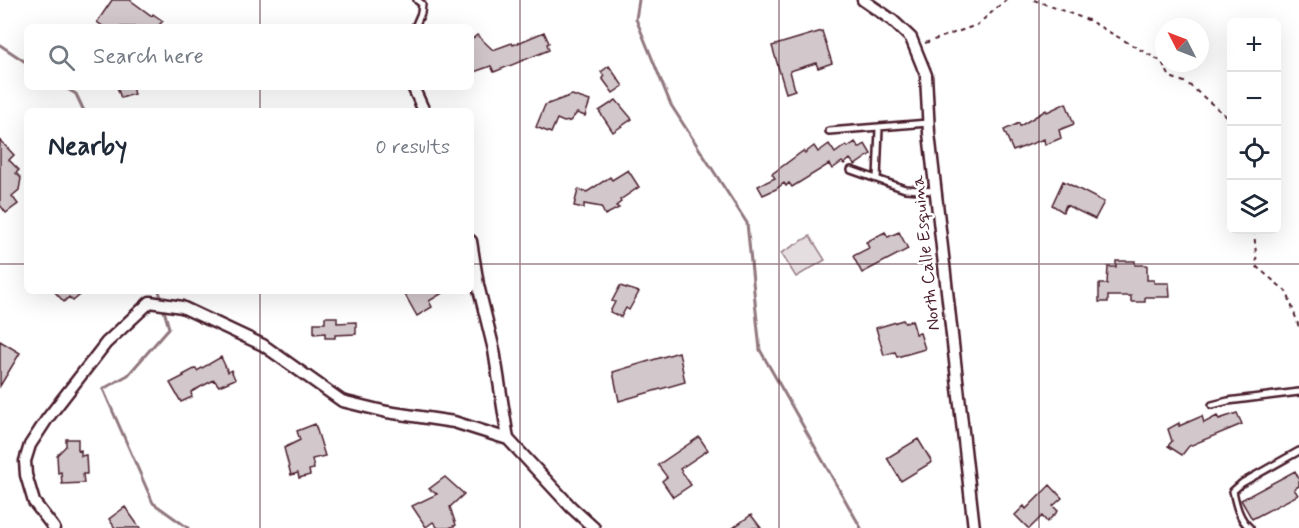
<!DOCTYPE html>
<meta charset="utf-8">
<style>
body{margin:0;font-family:Mynerve,sans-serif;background:#f6f6f7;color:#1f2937}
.controls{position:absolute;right:18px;top:18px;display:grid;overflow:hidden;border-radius:9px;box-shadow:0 6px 24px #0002}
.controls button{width:54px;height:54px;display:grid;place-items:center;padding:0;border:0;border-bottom:2px solid #e0e1e3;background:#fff;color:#1f2937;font:30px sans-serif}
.compass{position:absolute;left:1155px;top:18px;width:54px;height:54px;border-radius:50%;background:#fff;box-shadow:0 6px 24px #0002;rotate:312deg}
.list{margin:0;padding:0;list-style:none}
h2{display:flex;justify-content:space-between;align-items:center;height:78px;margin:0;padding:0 24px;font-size:26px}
h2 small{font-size:20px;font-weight:400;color:#747a83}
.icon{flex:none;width:33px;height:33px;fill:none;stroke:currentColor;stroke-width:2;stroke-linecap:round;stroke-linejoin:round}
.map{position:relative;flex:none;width:1299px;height:528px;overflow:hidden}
.search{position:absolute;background:#fff;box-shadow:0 6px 24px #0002;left:24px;top:24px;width:450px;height:66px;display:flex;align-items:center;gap:15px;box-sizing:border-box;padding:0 21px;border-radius:9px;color:#747a83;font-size:22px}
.panel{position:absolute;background:#fff;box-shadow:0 6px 24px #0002;left:24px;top:108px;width:450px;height:186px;border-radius:9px}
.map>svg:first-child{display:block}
.green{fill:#e5dee0;stroke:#987e86;stroke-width:1.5}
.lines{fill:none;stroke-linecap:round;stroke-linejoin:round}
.stream{stroke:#91787e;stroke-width:3}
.building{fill:#d2c7cb;stroke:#4a1f2b;stroke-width:1.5}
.service-casing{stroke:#4a1f2b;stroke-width:10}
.minor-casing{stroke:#4a1f2b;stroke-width:15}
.path{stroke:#4a1f2b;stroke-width:2;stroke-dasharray:4.5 4.5;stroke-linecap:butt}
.service{stroke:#fff;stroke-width:5}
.minor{stroke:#fff;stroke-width:10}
.grid{fill:none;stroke:#4a1f2b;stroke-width:1.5;stroke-opacity:0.55}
.labels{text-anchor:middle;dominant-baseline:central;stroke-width:5;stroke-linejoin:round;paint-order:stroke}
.street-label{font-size:18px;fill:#4a1f2b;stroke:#fff}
</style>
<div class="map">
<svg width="1299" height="528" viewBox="0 0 1299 528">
<rect width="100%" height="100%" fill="#fff"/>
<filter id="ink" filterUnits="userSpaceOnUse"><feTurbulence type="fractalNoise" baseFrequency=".0167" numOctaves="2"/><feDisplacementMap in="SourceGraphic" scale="12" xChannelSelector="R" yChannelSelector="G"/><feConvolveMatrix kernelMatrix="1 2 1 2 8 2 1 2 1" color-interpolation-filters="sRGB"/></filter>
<g filter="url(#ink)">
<!-- green -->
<path class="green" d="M 810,236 L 825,260 L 796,277 L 781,253 Z"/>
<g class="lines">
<!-- stream -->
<path class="stream" d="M 639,0 L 636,19 L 671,105 L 747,223 L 760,350 L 861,528
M 0,45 L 27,63
M 64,87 L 76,94 L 84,111
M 159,291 L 162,301
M 163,307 L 169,328 L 128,375 L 103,389 L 153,503 L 188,528"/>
</g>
<!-- building -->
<path class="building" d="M 112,0 L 130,0 L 152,16 L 153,14 L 163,21 L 157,27 L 104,27 L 97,22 Z
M 822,31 L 832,63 L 818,68 L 816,63 L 790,71 L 795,90 L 786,93 L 772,46 Z
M 544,32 L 549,43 L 547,44 L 549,50 L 494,72 L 491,66 L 471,73 L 471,40 L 477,35 L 493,50 L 512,43 L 513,45 Z
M 609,66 L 623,86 L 613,93 L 602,78 L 604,76 L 601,72 Z
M 117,87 L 132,87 L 134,94 L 121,98 Z
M 572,95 L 590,101 L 585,116 L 577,113 L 570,121 L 564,122 L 557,119 L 551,133 L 536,127 L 545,105 Z
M 616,100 L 632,119 L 613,132 L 599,111 Z
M 1066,103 L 1074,124 L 1059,130 L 1061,138 L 1045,145 L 1044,139 L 1013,151 L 1004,130 L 1019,123 L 1020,126 L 1046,110 L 1047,112 Z
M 0,140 L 14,155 L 9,160 L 19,170 L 16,173 L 21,178 L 19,190 L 12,196 L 18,204 L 6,213 L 0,205 Z
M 855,142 L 859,148 L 865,144 L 871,154 L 855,165 L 850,159 L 844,164 L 842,162 L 832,169 L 829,164 L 792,187 L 789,183 L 786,186 L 784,183 L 776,189 L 763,195 L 758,186 L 775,178 L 772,174 L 803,151 L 805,153 L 814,146 L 818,152 L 829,144 L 835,153 L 846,145 L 848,147 Z
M 628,170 L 639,187 L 620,200 L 621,202 L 616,206 L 619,208 L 605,215 L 601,207 L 584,204 L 584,208 L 574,206 L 578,190 L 587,192 L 610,177 L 612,180 Z
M 1063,181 L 1104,202 L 1095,219 L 1066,205 L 1063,212 L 1052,205 Z
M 885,232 L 888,237 L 899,232 L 908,249 L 862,273 L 853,256 L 869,248 L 866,242 Z
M 1116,261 L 1135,261 L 1135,265 L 1147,265 L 1147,280 L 1154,280 L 1154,283 L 1169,283 L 1170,297 L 1145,297 L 1145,302 L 1131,302 L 1131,296 L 1108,296 L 1108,302 L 1099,302 L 1099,284 L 1107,284 L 1108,267 L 1116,267 Z
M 620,286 L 639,292 L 629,310 L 626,308 L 621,317 L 610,312 L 615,302 L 612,301 Z
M 54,291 L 85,291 L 73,301 L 69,297 L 64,302 Z
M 403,291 L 446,291 L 429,301 L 432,307 L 417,316 Z
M 325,317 L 337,317 L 337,323 L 356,322 L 356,334 L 335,335 L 335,338 L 325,338 L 325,333 L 314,334 L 314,323 L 325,323 Z
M 903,320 L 905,323 L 912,320 L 916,334 L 920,333 L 925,349 L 897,357 L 895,352 L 884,355 L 876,328 Z
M 0,341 L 20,353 L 0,386 Z
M 679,352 L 685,382 L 619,401 L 613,372 Z
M 221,357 L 228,372 L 231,370 L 235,379 L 219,386 L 214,380 L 191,392 L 192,397 L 181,402 L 170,383 L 184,376 L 183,375 L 196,368 L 197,371 Z
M 1237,413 L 1242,424 L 1189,446 L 1182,455 L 1168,446 L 1172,441 L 1168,429 L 1179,423 L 1179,426 L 1202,416 L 1204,423 L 1217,416 L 1219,419 Z
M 315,424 L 325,456 L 312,459 L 314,469 L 309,470 L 310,475 L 299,478 L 298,473 L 291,475 L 284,448 L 300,440 L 297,431 Z
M 699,437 L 708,450 L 680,469 L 691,485 L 673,497 L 662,481 L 667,477 L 658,465 Z
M 66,439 L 78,439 L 78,451 L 81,450 L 81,456 L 86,455 L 87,474 L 83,474 L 84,483 L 62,484 L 61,472 L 58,473 L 57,455 L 66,446 Z
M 918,439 L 932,462 L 901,481 L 887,458 Z
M 1295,471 L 1299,479 L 1299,486 L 1294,489 L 1298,495 L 1252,519 L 1241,500 Z
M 445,477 L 464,494 L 450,507 L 456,525 L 449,528 L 438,528 L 433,522 L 426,527 L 412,506 L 437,494 L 429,489 Z
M 1050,485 L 1062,498 L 1053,506 L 1058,511 L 1047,522 L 1042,516 L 1030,528 L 1028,528 L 1015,515 L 1024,506 L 1026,509 Z
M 125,507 L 140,528 L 115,528 L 109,519 Z
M 751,515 L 761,528 L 733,528 Z"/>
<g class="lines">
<!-- service casing -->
<g class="service-casing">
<path id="service" d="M 415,27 L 421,13 L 422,4 L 417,0
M 829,131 L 928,123
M 851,170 L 905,189 L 935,191
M 877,179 L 879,128
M 1212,405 L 1228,401 L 1299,392
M 1250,528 C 1239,519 1236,505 1233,491 L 1242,483 L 1299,451"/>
</g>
<!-- minor casing -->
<g class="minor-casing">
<path id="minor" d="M 863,0 L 892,20 L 911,38 L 926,75 L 929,133 L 974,528
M 413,87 L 424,111
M 471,241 L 478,285 L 494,350 L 508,439 L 571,507 L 594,528
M 54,528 L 34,502 L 26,475 L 25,461 L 30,445 L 47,419 L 106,343 L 150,302 L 182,307 L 263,345 L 342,401 L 387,412 L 454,422 L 508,439"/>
</g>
<!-- path -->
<path class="path" d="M 1034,0 L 1088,20 L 1162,62 L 1170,77 L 1187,83 L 1232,121
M 925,43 L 977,25 L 1006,0
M 1254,230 L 1257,267 L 1287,292 L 1299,327"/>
<!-- service -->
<use href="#service" class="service"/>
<!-- minor -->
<use href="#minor" class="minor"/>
</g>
</g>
<!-- grid -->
<path class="grid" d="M 260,0 L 260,27M 520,0 L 520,528M 779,0 L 779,528M 1039,0 L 1039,528M 260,87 L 260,111M 0,264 L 27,264M 471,264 L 1299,264M 260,291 L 260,528"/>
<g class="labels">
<!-- street labels -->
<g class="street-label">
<text transform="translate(926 253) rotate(-96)">North Calle Esquina</text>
</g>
</g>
</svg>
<div class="controls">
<button>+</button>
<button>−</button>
<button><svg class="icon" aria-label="locate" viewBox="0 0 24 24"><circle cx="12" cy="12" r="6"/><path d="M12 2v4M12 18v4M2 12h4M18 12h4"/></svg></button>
<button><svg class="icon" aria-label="layers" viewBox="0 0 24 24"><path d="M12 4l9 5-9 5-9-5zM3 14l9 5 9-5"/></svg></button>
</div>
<svg class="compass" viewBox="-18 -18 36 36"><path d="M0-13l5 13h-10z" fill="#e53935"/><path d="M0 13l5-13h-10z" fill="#747a83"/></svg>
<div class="search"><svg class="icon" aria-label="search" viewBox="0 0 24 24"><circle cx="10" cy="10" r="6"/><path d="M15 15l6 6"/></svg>Search here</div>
<section class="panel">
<h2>Nearby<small>0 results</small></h2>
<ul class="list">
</ul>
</section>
</div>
